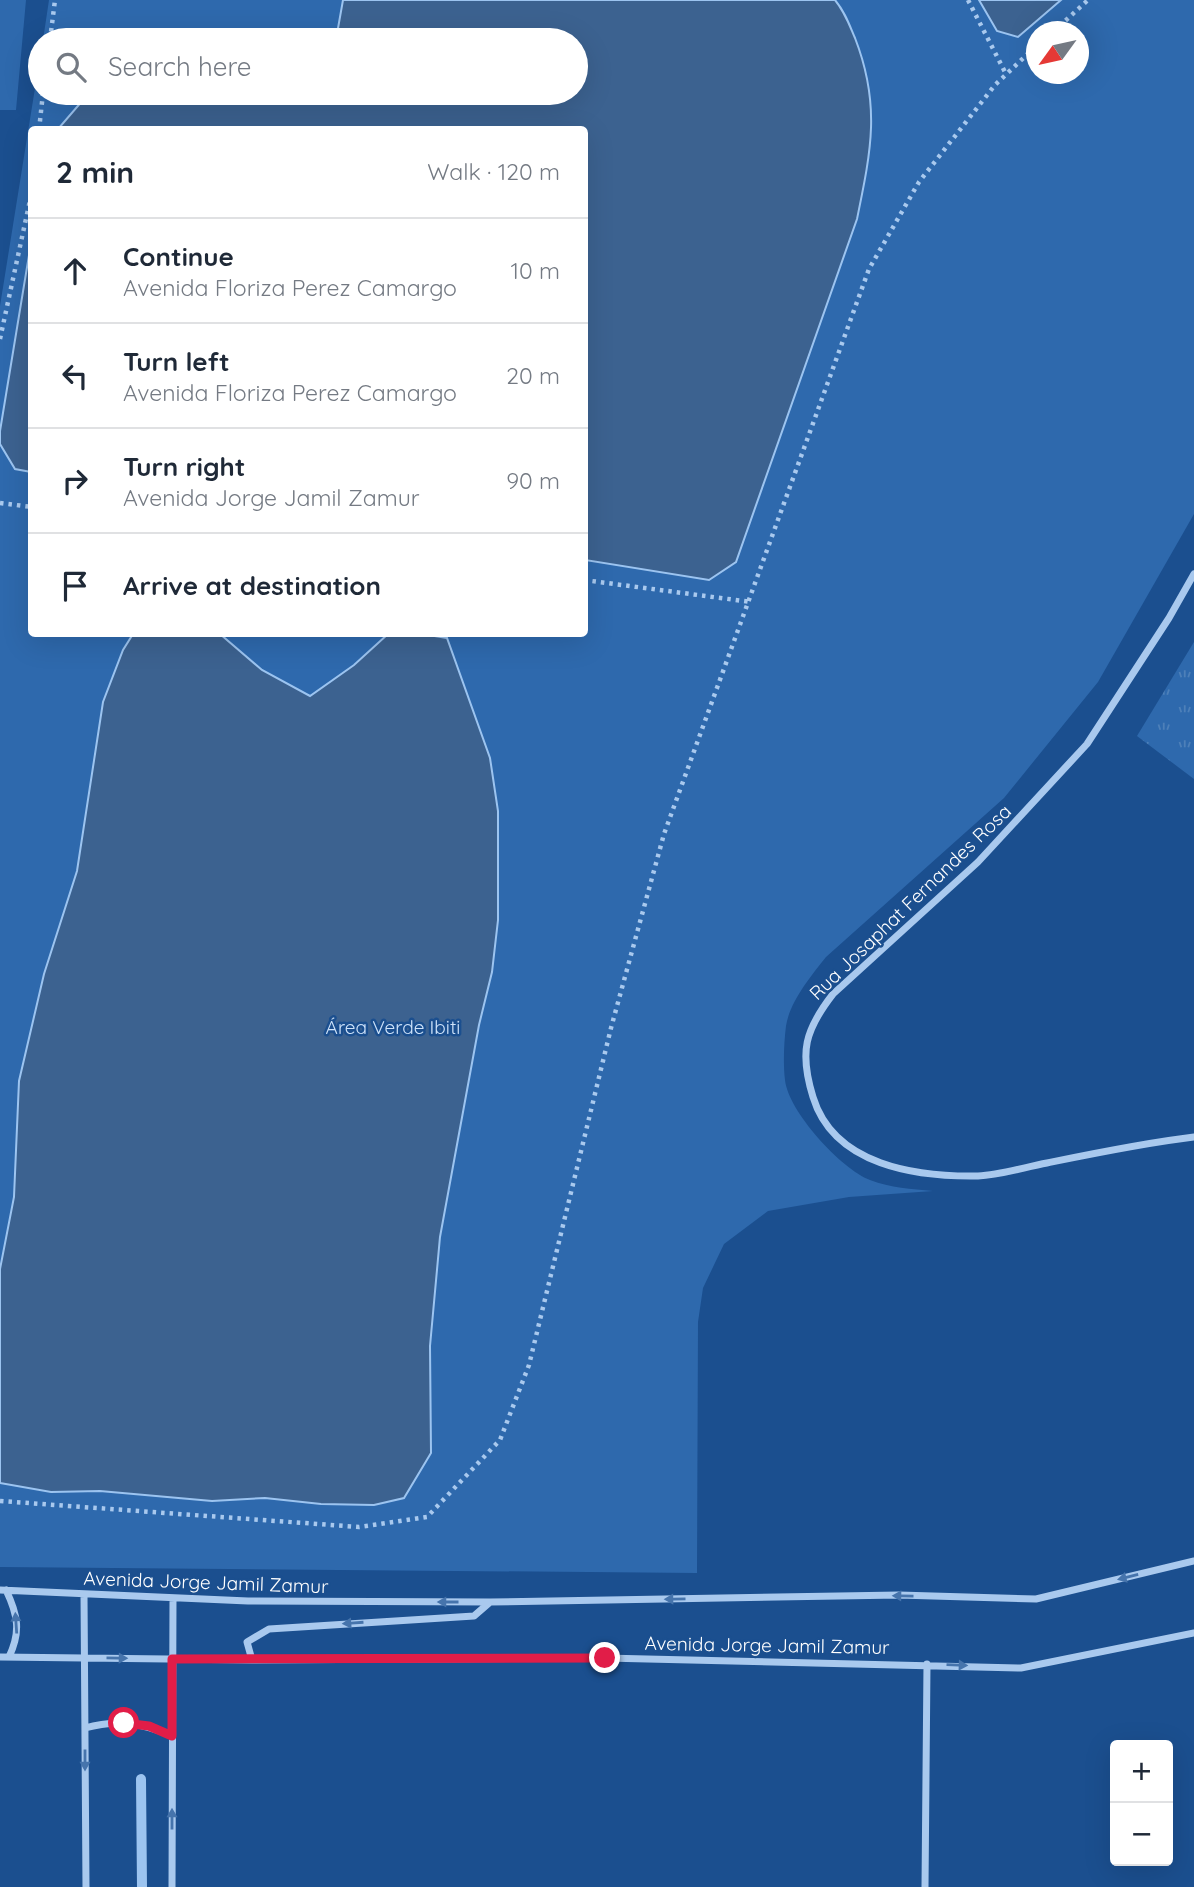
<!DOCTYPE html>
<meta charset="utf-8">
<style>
body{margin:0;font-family:Quicksand,sans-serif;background:#f2f2f3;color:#1f2937}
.controls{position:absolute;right:21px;bottom:21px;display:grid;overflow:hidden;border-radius:7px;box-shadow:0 7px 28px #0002}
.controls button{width:63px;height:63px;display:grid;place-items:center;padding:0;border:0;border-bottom:2px solid #e0e1e3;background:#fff;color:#1f2937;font:35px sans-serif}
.compass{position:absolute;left:1026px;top:21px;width:63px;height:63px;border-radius:50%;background:#fff;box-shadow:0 7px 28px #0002;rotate:237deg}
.stop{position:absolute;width:21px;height:21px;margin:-16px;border:5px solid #e11d48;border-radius:50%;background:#fff}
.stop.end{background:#e11d48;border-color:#fff;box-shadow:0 2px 7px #0008}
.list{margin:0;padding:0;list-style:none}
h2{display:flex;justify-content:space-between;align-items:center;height:91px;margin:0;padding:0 28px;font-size:30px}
h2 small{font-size:23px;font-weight:400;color:#747a83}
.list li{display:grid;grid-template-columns:46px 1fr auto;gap:21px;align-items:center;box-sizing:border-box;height:105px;padding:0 28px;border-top:2px solid #e0e1e3}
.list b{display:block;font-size:26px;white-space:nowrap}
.list p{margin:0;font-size:23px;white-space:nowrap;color:#747a83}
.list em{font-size:23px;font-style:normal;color:#747a83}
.icon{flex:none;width:38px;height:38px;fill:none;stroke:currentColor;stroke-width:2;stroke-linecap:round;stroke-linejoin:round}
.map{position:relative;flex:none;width:1194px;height:1887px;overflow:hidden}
.search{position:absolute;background:#fff;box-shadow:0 7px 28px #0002;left:28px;top:28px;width:560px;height:77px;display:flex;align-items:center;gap:18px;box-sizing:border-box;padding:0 24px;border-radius:38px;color:#747a83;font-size:26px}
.panel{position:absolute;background:#fff;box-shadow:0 7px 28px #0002;left:28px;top:126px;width:560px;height:511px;border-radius:7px}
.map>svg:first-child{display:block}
.grass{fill:url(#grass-tufts)}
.park{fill:#2e69ad;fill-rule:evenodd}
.water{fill:#3c6290;stroke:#9cc4f0;stroke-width:2}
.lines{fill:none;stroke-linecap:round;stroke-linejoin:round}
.stream{stroke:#9cc4f0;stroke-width:10}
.path{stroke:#a9c9ee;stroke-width:4.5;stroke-dasharray:3.5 5;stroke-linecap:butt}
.street{stroke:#a9c9ee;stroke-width:7}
.oneway{fill:#4674ac}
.route{stroke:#e11d48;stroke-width:9}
.labels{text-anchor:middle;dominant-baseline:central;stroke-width:5;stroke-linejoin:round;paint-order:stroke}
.street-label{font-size:19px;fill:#fff;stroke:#1b4f8f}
.park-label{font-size:19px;fill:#cfe3fa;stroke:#1b4f8f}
</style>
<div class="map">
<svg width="1194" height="1887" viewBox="0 0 1194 1887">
<defs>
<pattern id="grass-tufts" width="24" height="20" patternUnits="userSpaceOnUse" patternTransform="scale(1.75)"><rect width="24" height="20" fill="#2e69ad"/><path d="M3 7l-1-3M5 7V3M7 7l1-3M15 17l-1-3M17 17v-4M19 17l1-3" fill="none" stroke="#4d80b9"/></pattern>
</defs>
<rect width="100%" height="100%" fill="#1b4f8f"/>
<!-- grass -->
<path class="grass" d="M 1194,642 L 1194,779 L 1137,736 Z"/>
<!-- park -->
<path class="park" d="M 0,0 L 26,0 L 16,110 L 0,110 Z
M 49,0 L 1194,0 L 1194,514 L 1098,682 L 1004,798 L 826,957 C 811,976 790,1001 786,1026 C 784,1042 783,1064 785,1080 C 788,1111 841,1169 870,1180 C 891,1188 911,1189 933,1191 L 849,1197 L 768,1211 L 724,1244 L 703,1288 L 698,1322 L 697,1573 L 0,1567 L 0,306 L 40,57 L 40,93 L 576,93 L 576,40 L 43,40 ZM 1036,32 L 1078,32 L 1078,74 L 1036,74 ZM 32,130 L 584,130 L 584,634 L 32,634 Z"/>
<!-- water -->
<path class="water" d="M 343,0 L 835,0 C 845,12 849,24 855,38 C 881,105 871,151 857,219 L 736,562 L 709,580 L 585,560 L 584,130 L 58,129 L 89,93 L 576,93 L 576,40 L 329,40 L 337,34 Z
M 979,0 L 1061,0 L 1018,37 L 997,31 Z
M 31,243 L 32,472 L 31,472 L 15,469 L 0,444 L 0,431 Z
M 133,634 L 220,634 L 262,670 L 310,696 L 354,665 L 388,634 L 422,634 L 447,638 L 490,758 L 498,811 L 498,920 L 492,972 L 479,1025 L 440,1237 L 430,1346 L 431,1453 L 404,1498 L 374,1505 L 321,1504 L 265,1498 L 212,1501 L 100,1491 L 51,1492 L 0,1483 L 0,1269 L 14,1197 L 19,1081 L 44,974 L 77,871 L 103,702 L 123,650 Z"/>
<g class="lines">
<!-- stream -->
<path class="stream" d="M 141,1779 L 142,1887"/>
<!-- path -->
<path class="path" d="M 968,0 L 1006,74
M 1053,32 L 1088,0
M 50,40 L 55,0
M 39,130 L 43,93
M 0,339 L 32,191
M 0,503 L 32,507
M 584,580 L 751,602
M 0,1501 L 359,1527 L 427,1517 L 500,1440 L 529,1365 L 611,1028 L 664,834 L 869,269 L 919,182 L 995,85 L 1036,46"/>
<!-- street -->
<path class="street" d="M 1194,574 L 1169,618 L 1087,744 L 978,862 L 833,994 C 805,1030 799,1052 813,1097 C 834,1166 917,1177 978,1176 C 1001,1175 1025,1167 1047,1163 C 1096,1153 1144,1143 1194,1137
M 0,1590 L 248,1601 L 490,1602 L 899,1595 L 1036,1599 L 1194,1561
M 6,1590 C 18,1615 21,1632 9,1657
M 84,1594 L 86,1887
M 0,1657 L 252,1660 L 605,1658 L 1021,1668 L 1194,1633
M 252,1660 L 247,1642 L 269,1629 L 474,1616 L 489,1603
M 85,1728 C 116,1719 143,1723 172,1736
M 172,1887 L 173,1599
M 925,1887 L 927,1664"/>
</g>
<!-- one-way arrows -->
<defs><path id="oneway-solid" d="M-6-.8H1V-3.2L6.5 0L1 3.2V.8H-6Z" transform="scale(1.75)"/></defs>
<g class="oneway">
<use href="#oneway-solid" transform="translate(1128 1577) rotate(166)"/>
<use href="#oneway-solid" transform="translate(903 1596) rotate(-179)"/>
<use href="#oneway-solid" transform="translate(675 1599) rotate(179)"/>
<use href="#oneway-solid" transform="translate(448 1602) rotate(-180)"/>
<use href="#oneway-solid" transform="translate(16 1623) rotate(-94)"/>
<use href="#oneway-solid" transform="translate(353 1623) rotate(176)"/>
<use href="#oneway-solid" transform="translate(117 1658) rotate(1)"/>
<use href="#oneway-solid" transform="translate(957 1665) rotate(2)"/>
<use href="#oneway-solid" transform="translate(85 1760) rotate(90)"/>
<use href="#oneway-solid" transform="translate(172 1819) rotate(-90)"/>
</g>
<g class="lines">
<!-- route -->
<path class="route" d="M 124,1723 L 149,1726 L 172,1736 L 172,1659 L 605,1658"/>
</g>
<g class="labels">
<!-- street labels -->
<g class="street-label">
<text transform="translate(910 902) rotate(-44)">Rua Josaphat Fernandes Rosa</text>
<text transform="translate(206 1582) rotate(2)">Avenida Jorge Jamil Zamur</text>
<text transform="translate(767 1645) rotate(1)">Avenida Jorge Jamil Zamur</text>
</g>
<!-- park labels -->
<g class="park-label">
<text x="393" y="1027">Área Verde Ibiti</text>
</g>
</g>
</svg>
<div class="controls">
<button>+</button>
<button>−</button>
</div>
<svg class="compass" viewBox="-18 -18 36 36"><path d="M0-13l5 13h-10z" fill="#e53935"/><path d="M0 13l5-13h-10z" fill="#747a83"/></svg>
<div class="stop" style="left:124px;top:1723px"></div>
<div class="stop end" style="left:605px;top:1658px"></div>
<div class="search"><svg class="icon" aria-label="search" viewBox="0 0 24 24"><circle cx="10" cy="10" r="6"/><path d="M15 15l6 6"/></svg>Search here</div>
<section class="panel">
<h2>2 min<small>Walk · 120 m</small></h2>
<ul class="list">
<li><svg class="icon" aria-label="ahead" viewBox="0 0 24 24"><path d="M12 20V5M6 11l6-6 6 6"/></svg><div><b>Continue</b><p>Avenida Floriza Perez Camargo</p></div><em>10 m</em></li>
<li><svg class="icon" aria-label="left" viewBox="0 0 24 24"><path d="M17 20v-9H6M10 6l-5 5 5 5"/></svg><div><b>Turn left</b><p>Avenida Floriza Perez Camargo</p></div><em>20 m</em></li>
<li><svg class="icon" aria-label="right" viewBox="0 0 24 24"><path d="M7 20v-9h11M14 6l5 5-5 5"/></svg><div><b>Turn right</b><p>Avenida Jorge Jamil Zamur</p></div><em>90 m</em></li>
<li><svg class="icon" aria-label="arrive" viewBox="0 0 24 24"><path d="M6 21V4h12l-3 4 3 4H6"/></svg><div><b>Arrive at destination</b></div></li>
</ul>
</section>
</div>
